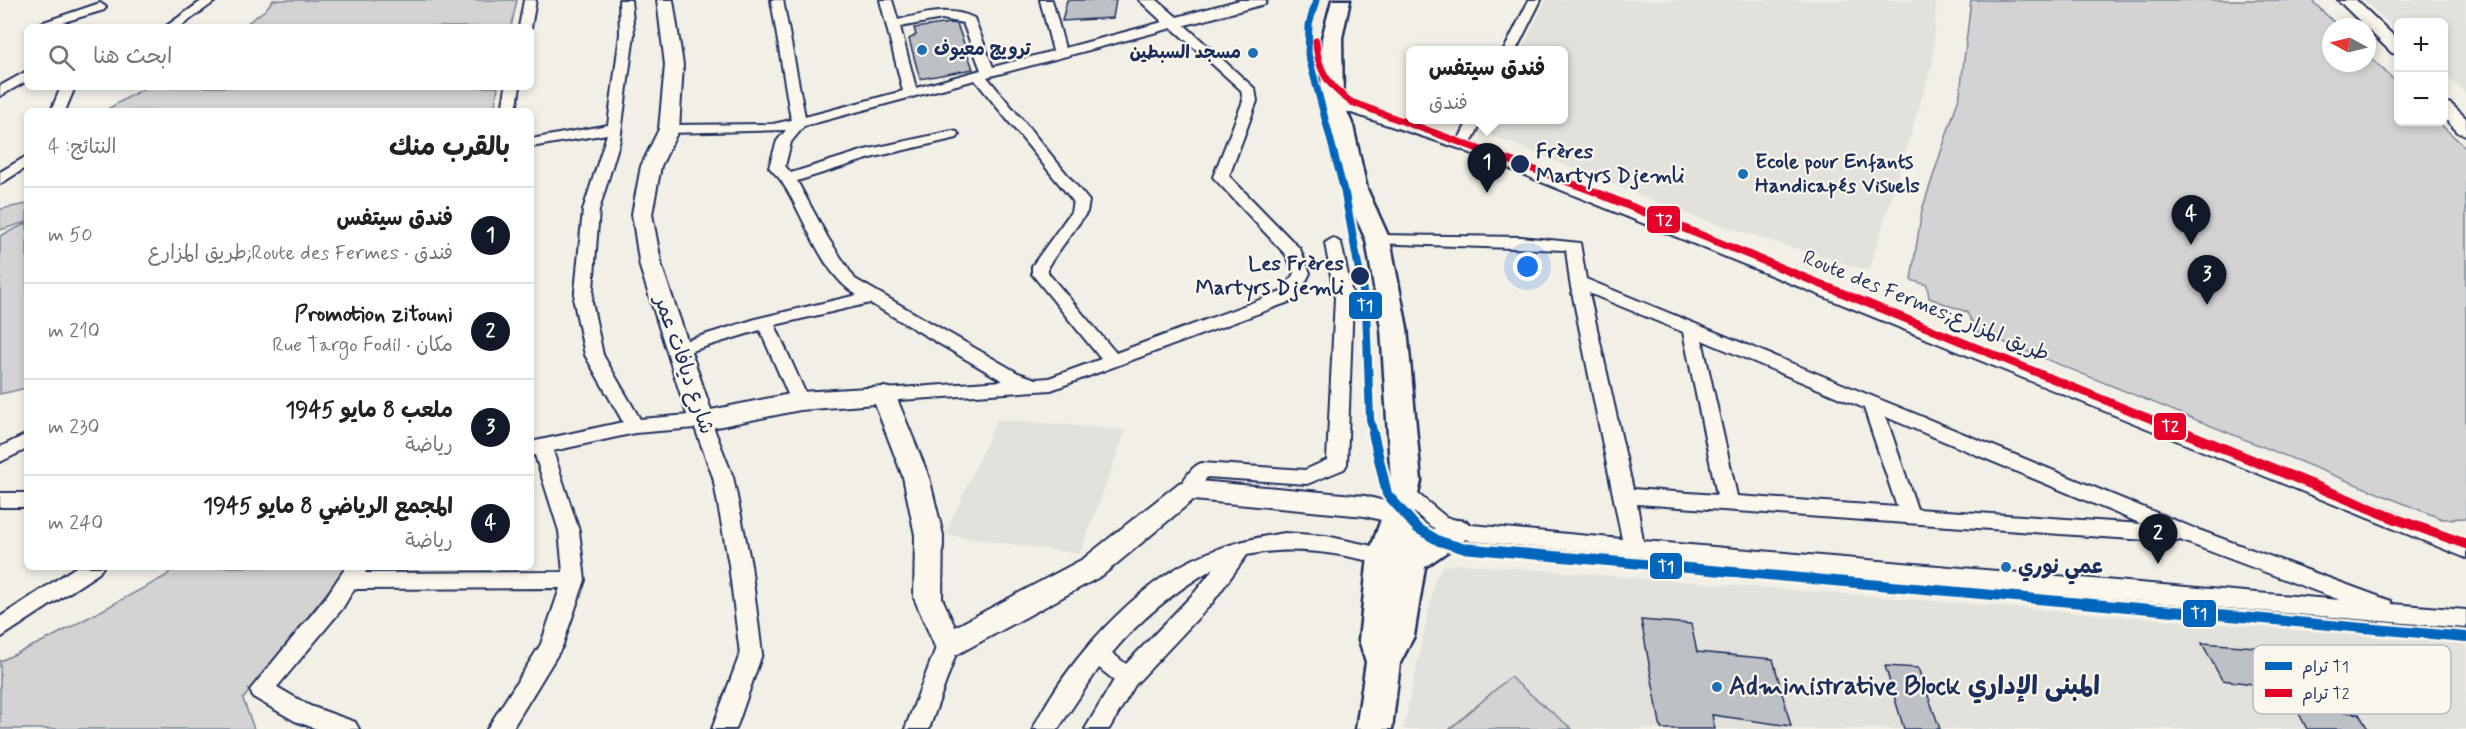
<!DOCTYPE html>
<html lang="ar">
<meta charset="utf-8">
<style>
body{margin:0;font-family:Mynerve,"Playpen Sans Arabic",sans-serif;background:#f2f2f2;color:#222;direction:rtl}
.controls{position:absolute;right:18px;top:18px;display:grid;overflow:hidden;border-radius:9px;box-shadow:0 3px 9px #0003}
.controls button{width:54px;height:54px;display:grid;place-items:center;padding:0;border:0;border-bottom:2px solid #e0e0e0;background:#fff;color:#222;font:30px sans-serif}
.compass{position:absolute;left:2322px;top:18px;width:54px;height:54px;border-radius:50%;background:#fff;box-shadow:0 3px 9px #0003;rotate:277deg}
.you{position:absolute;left:1528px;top:267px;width:21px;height:21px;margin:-15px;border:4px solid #fff;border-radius:50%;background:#1a73e8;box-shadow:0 0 0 9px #1a73e833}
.badge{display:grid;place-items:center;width:39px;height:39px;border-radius:50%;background:#111827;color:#fff;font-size:20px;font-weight:700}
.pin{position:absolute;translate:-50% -50px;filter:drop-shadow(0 2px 3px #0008)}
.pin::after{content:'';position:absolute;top:32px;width:21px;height:18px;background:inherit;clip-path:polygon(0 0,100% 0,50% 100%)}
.popup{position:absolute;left:1406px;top:46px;width:162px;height:78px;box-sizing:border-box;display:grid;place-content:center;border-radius:9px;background:#fff;filter:drop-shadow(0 2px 4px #0005);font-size:20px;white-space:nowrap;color:#767676}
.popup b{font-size:22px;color:#222}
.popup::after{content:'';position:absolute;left:50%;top:100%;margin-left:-12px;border:12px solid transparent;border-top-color:#fff}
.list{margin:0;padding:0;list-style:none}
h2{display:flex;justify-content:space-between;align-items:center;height:78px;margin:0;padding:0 24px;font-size:26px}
h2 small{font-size:20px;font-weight:400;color:#767676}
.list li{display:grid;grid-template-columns:39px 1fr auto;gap:18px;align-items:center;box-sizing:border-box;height:96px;padding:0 24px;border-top:2px solid #e0e0e0}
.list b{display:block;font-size:22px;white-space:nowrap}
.list p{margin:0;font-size:20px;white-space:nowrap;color:#767676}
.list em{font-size:20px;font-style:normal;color:#767676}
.icon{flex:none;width:33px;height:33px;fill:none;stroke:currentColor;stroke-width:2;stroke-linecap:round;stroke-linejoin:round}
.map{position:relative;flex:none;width:2466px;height:729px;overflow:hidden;direction:ltr}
.search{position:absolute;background:#fff;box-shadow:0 3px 9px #0003;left:24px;top:24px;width:510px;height:66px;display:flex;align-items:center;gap:15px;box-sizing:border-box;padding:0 21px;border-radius:9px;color:#767676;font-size:22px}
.panel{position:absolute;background:#fff;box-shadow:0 3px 9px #0003;left:24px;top:108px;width:510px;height:462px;border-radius:9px;direction:rtl}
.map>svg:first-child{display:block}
.built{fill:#e2e1dc}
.green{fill:#d2d3d2;stroke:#768198;stroke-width:1.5}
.building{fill:#bdc0c4;stroke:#1b2f5e;stroke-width:1.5}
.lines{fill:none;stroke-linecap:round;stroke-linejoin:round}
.street-casing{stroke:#1b2f5e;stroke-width:4}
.secondary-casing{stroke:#1b2f5e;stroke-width:4}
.primary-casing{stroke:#1b2f5e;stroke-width:5}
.street{fill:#fbf7ec;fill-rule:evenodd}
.secondary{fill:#fbf7ec;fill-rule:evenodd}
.primary{fill:#fbf7ec;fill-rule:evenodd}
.tram-1-far2-casing{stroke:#fbf7ec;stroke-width:10}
.tram-1-far1-casing{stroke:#fbf7ec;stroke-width:13}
.tram-1-casing{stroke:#fbf7ec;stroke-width:15}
.tram-2-far2-casing{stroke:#fbf7ec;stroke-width:10}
.tram-2-far1-casing{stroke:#fbf7ec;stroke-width:13}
.tram-2-casing{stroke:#fbf7ec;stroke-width:15}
.tram-1-far2{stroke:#0065bd;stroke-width:7}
.tram-1-far1{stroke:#0065bd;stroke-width:8}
.tram-1{stroke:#0065bd;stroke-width:10}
.tram-2-far2{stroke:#e4002b;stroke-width:7}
.tram-2-far1{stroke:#e4002b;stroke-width:8}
.tram-2{stroke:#e4002b;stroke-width:10}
.poi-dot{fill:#1f6fb2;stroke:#fbf7ec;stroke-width:2}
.stop-dot{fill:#1b2f5e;stroke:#fbf7ec;stroke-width:2}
.labels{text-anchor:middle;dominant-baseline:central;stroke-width:4.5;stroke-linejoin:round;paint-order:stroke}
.far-poi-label{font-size:18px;font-weight:bold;fill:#1b2f5e;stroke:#fbf7ec;text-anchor:start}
.stop-label{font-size:21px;font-weight:bold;fill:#1b2f5e;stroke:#fbf7ec;text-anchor:start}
.poi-label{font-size:21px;font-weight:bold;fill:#1b2f5e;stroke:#fbf7ec;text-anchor:start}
.street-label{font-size:21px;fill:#1b2f5e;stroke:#fbf7ec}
.near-poi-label{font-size:26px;font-weight:bold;fill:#1b2f5e;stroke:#fbf7ec;text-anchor:start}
.key{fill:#fbf7ec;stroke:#b8bbc1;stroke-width:1.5}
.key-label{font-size:16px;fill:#1b2f5e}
.line-badge{stroke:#fbf7ec;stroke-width:2}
.badge-label{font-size:16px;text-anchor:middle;font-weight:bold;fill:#fff}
</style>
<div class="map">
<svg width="2466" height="729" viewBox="0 0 2466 729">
<rect width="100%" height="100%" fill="#f2efe6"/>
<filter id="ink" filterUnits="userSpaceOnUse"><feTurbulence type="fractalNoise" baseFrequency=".0167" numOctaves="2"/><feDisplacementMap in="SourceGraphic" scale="12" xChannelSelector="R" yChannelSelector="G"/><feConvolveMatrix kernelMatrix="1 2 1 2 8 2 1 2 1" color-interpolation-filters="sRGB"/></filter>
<g filter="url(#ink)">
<!-- built -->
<path class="built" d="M 1546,0 L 1936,0 L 1933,62 L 1869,271 L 1691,216 L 1483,132 L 1489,120 L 1564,119 L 1564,50 L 1522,50 Z
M 2364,0 L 2466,0 L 2466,94 L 2444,74 L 2444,22 L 2398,22 L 2398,32 Z
M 997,419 L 1126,430 L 1080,554 L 945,535 Z
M 1463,564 L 2466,643 L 2466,729 L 1403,729 L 1436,577 L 1443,566 Z"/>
<!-- green -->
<path class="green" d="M 273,0 L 517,0 L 511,27 L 242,27 L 265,10 Z
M 1971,0 L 2311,0 L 2339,27 L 2331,27 L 2331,63 L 2367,63 L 2367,54 L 2398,84 L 2398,122 L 2438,122 L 2466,148 L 2466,518 L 2442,519 L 1976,331 L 1967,312 L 1929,298 L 1927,285 L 1911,280 L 1922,210 L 1960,94 Z
M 146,87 L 498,87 L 494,111 L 104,111 Z
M 27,204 L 27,222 L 0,230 L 0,209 Z
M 27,223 L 27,388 L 0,394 L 0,236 Z
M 174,567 L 347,567 L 243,699 L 254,729 L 0,729 L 0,661 L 52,637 L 166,576 Z
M 1510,677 L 1572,729 L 1450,729 Z"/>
<!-- building -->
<path class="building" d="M 1067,0 L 1116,0 L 1113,18 L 1062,21 Z
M 950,23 L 957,24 L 973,69 L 920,79 L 909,39 L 916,35 L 914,28 Z
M 1641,620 L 1691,624 L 1697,652 L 1773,659 L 1791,726 L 1712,715 L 1715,729 L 1661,729 Z
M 2202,643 L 2269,648 L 2286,676 L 2306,677 L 2324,709 L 2359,714 L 2368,729 L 2307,729 L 2291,698 L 2273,695 L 2268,686 L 2222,680 Z
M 1885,666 L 1918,668 L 1940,729 L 1904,729 Z"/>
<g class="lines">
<!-- street casing -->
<g class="street-casing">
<path id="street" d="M 203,0 L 217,0 L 180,27 L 165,27 Z
M 524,0 L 536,0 L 531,28 L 519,27 Z
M 619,0 L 631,0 L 634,34 L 620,140 L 599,210 L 592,302 L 603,355 L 640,419 L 702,414 L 709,416 L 733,477 L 751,565 L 762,654 L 736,729 L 712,729 L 740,654 L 729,565 L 713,477 L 695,428 L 635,433 L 553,451 L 579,531 L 585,580 L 562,647 L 512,729 L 487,729 L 541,644 L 560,588 L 354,589 L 342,609 L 277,687 L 310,706 L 355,722 L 359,729 L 317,729 L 295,721 L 253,697 L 250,690 L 326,597 L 346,567 L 368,567 L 365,573 L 563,572 L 559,531 L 535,455 L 531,456 L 531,442 L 623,422 L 585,355 L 574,302 L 583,210 L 607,134 L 531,147 L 531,139 L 608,125 L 620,34 Z
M 771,0 L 783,0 L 805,117 L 903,91 L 880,0 L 892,0 L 898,20 C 923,14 949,6 974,18 L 993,67 L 1053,51 L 1040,0 L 1052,0 L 1065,48 L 1174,19 L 1179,20 L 1255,89 L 1257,101 L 1229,176 L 1300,249 L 1310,273 L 1297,299 L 1051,390 L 884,401 L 877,399 L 875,395 L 877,391 L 884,389 L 1003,381 L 870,303 L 775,325 L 809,401 L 807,406 L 793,406 L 791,401 L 760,330 L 678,355 L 672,353 L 669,349 L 672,345 L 759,318 L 857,295 C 820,273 805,216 782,182 C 778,176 773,172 769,167 L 777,141 L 786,130 L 669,133 L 662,129 L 669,125 L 773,124 L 791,120 ZM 942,19 L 963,23 L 981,70 L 916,88 L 900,27 ZM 1172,28 L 1241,90 L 1243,101 L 1213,177 L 1286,255 L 1294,273 L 1284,291 L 1116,353 L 1048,273 L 1048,266 L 1087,212 L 1089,201 L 987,77 ZM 975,80 L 1073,201 L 1071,212 L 1032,266 L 1032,274 L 1101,359 L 1049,378 L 1036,379 L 1018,373 L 855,279 L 828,238 L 797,181 L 874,157 L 957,138 L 959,135 L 957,132 L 952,131 L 865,150 L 791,173 L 785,166 L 791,142 L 804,126 Z
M 1529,0 L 1541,0 L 1516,50 L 1504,50 Z
M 100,3 L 106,7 L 104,10 L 47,27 L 41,23 Z
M 27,71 L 27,81 L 0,96 L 0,86 Z
M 61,87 L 75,87 L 65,111 L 51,111 Z
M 506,87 L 520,87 L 516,111 L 502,111 Z
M 1332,98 L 1459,139 L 1469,119 L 1483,119 L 1471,143 L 2466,541 L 2466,558 L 1458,148 L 1327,105 L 1327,99 Z
M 27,156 L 27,167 L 0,184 L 0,172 Z
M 1378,235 L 1521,237 L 1580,243 L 1586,279 L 2196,529 L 2391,601 L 2392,604 L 2466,610 L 2466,628 L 1903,581 L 1471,541 L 1432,527 L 1398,499 L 1395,494 L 1398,489 L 1405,487 L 1412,489 L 1446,517 L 1472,525 L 1622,539 L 1570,282 L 1566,250 L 1372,243 L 1370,240 L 1372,237 ZM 1589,293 L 1683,332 L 1717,495 L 1633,489 ZM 1702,340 L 1864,408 L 1897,507 L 1737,496 ZM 1886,417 L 2142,524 L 1917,509 ZM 1637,504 L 2174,542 L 2180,540 L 2340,600 L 1643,541 Z
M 1333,238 L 1341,243 L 1353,298 L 1347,464 L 1344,469 L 1307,484 L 1207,477 C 1200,488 1196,500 1181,495 L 1178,490 C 1184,480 1191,466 1202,463 L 1305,470 L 1327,460 L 1335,298 L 1325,243 Z
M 27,434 L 27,449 L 0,462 L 0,447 Z
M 0,493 L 27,493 L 27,507 L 0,507 Z
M 1285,533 L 1326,536 L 1400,552 L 1403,558 L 1400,564 L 1393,566 C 1344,555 1297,544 1247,555 L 1212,603 L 1135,685 L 1109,729 L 1085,729 L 1114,680 L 1099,668 L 1058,729 L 1033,729 C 1064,664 1137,581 1205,554 C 1231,543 1257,537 1285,533 ZM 1214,568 L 1196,591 L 1126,664 L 1112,653 C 1141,618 1175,591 1214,568 Z
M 76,567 L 103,567 L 99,573 L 0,638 L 0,617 Z
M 948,636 L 956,639 L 959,645 L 929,729 L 905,729 L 937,645 L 940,639 Z"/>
</g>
<!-- secondary casing -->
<g class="secondary-casing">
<path id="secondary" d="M 657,0 L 673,0 L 683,65 L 679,129 L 661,166 L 652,214 L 662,267 L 711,410 L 800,392 L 884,387 L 893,389 L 929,477 L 943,535 L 942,598 L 955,627 L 1083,559 L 1179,483 L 1188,480 L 1365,496 L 1407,507 L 1410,514 L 1407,521 L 1397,524 L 1365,516 L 1193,500 L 1103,575 L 958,654 L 948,657 L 938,654 L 914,598 L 915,535 L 903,477 L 875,404 L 800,410 L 702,430 L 693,427 L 689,421 L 640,267 L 632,214 L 641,166 L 659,129 L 665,65 Z
M 1139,0 L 1157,0 L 1177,17 L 1240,0 L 1267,0 L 1265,4 L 1174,28 L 1168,27 Z
M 2338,0 L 2356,0 L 2398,40 L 2398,54 L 2392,53 Z
M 2444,102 L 2451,104 L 2466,118 L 2466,135 L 2459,133 L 2444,118 Z"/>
</g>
<!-- primary casing -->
<g class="primary-casing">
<path id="primary" d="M 1332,0 L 1350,0 L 1342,38 L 1343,102 L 1353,126 L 1367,189 L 1390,240 L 1407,328 L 1421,481 L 1413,516 L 1422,537 C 1437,527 1448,516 1467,522 L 1471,530 L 1467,538 L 1425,567 L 1414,636 L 1400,663 L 1392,729 L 1356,729 L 1366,662 L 1359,640 L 1368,556 L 1390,494 L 1391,481 L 1381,328 L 1366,240 L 1343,189 L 1331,126 L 1321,102 L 1322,38 Z"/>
</g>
<!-- street -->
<use href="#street" class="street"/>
<!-- secondary -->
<use href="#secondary" class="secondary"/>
<!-- primary -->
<use href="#primary" class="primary"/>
<!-- tram-1-far2 casing -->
<g class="tram-1-far2-casing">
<path id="tram-1-far2" d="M 1316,0 L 1309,25 L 1308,54 L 1345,195"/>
</g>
<!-- tram-1-far1 casing -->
<g class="tram-1-far1-casing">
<path id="tram-1-far1" d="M 1345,194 L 1366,308 L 1370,419 L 1374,435"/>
</g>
<!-- tram-1 casing -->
<g class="tram-1-casing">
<path id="tram-1" d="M 1373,433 L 1387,494 L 1417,528 L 1439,541 L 1462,548 L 2466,637"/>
</g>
<!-- tram-2-far2 casing -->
<g class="tram-2-far2-casing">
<path id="tram-2-far2" d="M 1316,41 C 1317,69 1328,86 1351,102 L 1603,195"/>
</g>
<!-- tram-2-far1 casing -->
<g class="tram-2-far1-casing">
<path id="tram-2-far1" d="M 1600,194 L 2190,435"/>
</g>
<!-- tram-2 casing -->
<g class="tram-2-casing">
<path id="tram-2" d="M 2186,433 L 2396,519 L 2466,544"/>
</g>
<!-- tram-1-far2 -->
<use href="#tram-1-far2" class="tram-1-far2"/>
<!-- tram-1-far1 -->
<use href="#tram-1-far1" class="tram-1-far1"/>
<!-- tram-1 -->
<use href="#tram-1" class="tram-1"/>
<!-- tram-2-far2 -->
<use href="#tram-2-far2" class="tram-2-far2"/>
<!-- tram-2-far1 -->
<use href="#tram-2-far1" class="tram-2-far1"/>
<!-- tram-2 -->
<use href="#tram-2" class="tram-2"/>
</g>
</g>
<!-- markers -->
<g class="poi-dot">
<circle cx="922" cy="50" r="6"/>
<circle cx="1253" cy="53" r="6"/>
<circle cx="1743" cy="174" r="6"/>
<circle cx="2006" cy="567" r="6"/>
<circle cx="1717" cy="687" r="6"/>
</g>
<g class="stop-dot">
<circle cx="1520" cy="164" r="10"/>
<circle cx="1360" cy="276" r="10"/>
</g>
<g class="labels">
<!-- far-poi labels -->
<g class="far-poi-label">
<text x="934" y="50">ترويج معيوف</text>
<text x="1241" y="53" text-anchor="end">مسجد السبطين</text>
</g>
<!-- stop labels -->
<g class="stop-label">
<text x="1536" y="152">Frères<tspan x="1536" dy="24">Martyrs Djemli</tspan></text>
<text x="1344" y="264" text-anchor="end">Les Frères<tspan x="1344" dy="24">Martyrs Djemli</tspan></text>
</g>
<!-- poi labels -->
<g class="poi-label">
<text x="1755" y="162">Ecole pour Enfants<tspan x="1755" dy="24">Handicapés Visuels</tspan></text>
<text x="2018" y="567">عمي نوري</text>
</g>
<!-- street labels -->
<g class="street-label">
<text transform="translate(1926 306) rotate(22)">Route des Fermes;طريق المزارع</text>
<text transform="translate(684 365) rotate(71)">شارع ديافات عمر</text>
</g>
<!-- near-poi labels -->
<g class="near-poi-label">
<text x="1729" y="687">Administrative Block المبنى الإداري</text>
</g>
</g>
<!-- legend -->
<rect x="2253" y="645" width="198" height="69" rx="9" class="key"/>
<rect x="2265" y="662" width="27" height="8" fill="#0065bd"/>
<rect x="2265" y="689" width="27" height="8" fill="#e4002b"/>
<g class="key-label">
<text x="2302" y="672">ترام T1</text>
<text x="2302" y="699">ترام T2</text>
</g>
<g class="line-badge">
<rect x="1646" y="205" width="35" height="29" rx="6" fill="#e4002b"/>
<rect x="1348" y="291" width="35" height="29" rx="6" fill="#0065bd"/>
<rect x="2153" y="412" width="34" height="29" rx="6" fill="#e4002b"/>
<rect x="1649" y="552" width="34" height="28" rx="6" fill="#0065bd"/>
<rect x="2182" y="599" width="35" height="29" rx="6" fill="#0065bd"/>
</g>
<g class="badge-label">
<text x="1664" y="226">T2</text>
<text x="1365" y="311">T1</text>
<text x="2170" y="432">T2</text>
<text x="1666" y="572">T1</text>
<text x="2199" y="619">T1</text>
</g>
</svg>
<div class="controls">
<button>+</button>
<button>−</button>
</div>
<svg class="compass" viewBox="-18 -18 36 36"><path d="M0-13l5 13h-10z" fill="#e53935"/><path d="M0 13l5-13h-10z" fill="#767676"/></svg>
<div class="you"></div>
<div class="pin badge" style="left:1487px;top:193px">1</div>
<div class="popup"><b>فندق سيتفس</b>فندق</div>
<div class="pin badge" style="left:2158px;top:564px">2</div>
<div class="pin badge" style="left:2207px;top:305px">3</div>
<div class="pin badge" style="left:2191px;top:245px">4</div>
<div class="search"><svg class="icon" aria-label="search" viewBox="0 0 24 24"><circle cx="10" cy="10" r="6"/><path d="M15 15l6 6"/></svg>ابحث هنا</div>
<section class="panel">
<h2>بالقرب منك<small>النتائج: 4</small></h2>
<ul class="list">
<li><span class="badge">1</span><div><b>فندق سيتفس</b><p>فندق · Route des Fermes;طريق المزارع</p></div><em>50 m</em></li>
<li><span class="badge">2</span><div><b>Promotion zitouni</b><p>مكان · Rue Targo Fodil</p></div><em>210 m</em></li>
<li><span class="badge">3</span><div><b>ملعب 8 مايو 1945</b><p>رياضة</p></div><em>230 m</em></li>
<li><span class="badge">4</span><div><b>المجمع الرياضي 8 مايو 1945</b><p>رياضة</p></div><em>240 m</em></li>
</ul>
</section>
</div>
